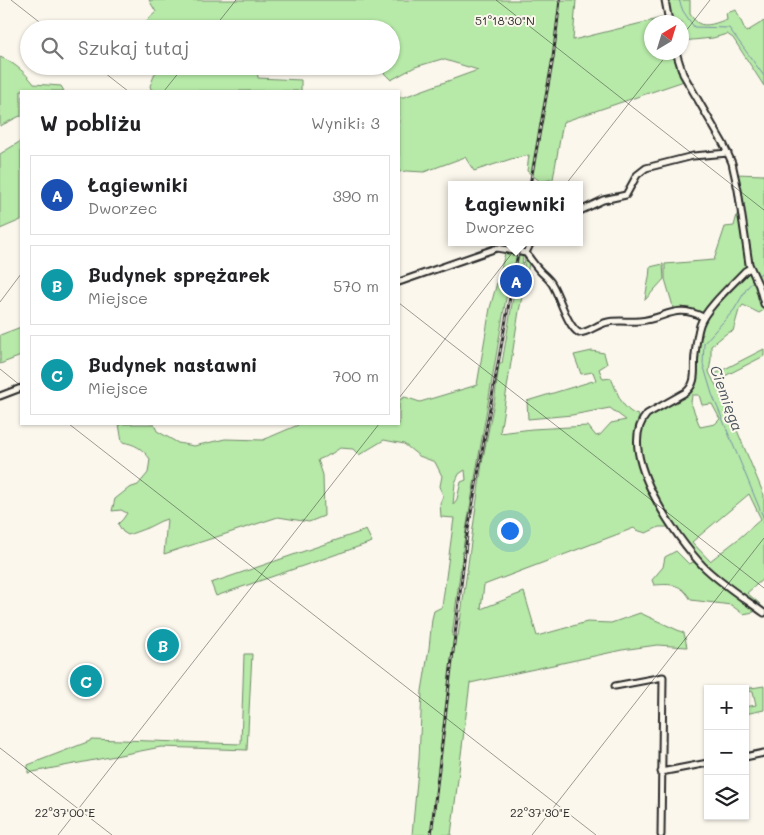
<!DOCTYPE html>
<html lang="pl">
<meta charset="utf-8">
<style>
body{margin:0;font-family:Mali,sans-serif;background:#f2f2f2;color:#202124}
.controls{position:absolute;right:15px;bottom:15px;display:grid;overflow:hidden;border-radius:0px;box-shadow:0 1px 4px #0004}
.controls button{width:45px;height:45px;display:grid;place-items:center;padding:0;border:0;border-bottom:1px solid #e0e0e0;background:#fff;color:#202124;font:25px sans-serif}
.compass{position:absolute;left:644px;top:15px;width:45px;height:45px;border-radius:50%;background:#fff;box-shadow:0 1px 4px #0004;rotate:38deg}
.you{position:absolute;left:509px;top:530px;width:18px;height:18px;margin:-12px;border:4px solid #fff;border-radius:50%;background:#1a73e8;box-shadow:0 0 0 8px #1a73e833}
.badge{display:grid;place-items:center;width:32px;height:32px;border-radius:50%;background:#d93025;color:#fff;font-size:16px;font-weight:700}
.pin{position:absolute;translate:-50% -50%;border:2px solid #fff;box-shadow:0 1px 5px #0006}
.popup{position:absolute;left:448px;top:181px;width:135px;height:65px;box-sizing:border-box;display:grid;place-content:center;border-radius:0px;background:#fff;filter:drop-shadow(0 1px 4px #0005);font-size:16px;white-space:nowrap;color:#757577}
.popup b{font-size:19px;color:#202124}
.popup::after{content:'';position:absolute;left:50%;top:100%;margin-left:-10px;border:10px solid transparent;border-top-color:#fff}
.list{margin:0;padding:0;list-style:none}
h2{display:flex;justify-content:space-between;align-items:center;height:65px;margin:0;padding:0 20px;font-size:21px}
h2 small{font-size:16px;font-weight:400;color:#757577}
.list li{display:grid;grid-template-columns:32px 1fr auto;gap:15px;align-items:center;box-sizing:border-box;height:80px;margin:0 10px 10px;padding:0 10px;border:1px solid #e0e0e0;border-radius:0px}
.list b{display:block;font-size:19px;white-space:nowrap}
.list p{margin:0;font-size:16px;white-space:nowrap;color:#757577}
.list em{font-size:16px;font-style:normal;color:#757577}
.icon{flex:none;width:28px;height:28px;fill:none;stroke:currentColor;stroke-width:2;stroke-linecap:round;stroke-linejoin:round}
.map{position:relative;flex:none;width:764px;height:835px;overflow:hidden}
.search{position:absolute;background:#fff;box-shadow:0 1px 4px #0004;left:20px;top:20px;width:380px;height:55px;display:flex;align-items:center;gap:12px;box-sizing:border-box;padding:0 18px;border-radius:28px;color:#757577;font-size:19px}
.panel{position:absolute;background:#fff;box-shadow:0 1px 4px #0004;left:20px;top:90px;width:380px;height:335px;border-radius:0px}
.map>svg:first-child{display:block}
.green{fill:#b7e9a8;stroke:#718a6a;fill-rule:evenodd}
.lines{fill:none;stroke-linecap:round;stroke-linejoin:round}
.stream{stroke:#7892a5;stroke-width:1}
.street-casing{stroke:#2b2b2b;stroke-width:9}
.street{stroke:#fbf7ec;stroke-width:5}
.rail-casing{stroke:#2b2b2b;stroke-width:3}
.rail{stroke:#fbf7ec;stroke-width:1;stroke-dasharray:4;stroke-linecap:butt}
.ticks{fill:none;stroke:#2b2b2b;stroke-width:1;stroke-opacity:0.45}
.labels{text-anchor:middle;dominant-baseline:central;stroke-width:4;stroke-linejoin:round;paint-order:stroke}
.water-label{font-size:15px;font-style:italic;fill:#4b565e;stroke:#fbf7ec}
.ticks-label{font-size:12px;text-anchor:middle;fill:#2b2b2b;stroke:#fbf7ec;stroke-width:4;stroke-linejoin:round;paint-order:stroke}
</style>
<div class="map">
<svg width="764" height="835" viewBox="0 0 764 835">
<rect width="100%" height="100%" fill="#fbf7ec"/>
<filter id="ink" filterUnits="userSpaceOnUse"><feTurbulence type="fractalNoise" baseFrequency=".02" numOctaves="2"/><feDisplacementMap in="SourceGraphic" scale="10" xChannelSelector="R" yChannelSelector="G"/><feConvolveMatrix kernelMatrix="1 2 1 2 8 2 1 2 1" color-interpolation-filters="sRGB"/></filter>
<g filter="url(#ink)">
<!-- green -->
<path class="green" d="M 149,0 L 576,0 L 573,40 L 666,17 L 667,22 L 652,22 L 652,52 L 674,53 L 679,73 L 684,81 L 563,122 L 553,179 L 541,182 L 527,171 L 529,155 L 511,159 L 474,171 L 465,157 L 424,172 L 406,171 L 399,172 L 399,97 L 404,97 L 478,70 L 442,59 L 415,67 L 391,80 L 377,66 L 391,66 L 391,29 L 151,29 L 146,21 L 156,12 Z
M 668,0 L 690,0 L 690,14 C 692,17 695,21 698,23 C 706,28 719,22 727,19 L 726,13 L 736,10 L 746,32 L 764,21 L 764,86 L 733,38 L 727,34 L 713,38 L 682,41 L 682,22 L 672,22 Z
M 0,57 C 13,62 26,73 34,84 L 61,86 L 64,91 L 21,91 L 21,117 L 20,116 L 0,126 Z
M 158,66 L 257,67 L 258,78 L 301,80 L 301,91 L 155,91 L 151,89 L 150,86 Z
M 21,141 L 21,220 L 0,229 L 0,154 Z
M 736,174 L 764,175 L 764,310 L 759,313 L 743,305 L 739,310 L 733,331 L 727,333 L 711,346 L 711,359 L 709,372 L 714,382 L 724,399 L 764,495 L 764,578 L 747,593 L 760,604 L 762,608 L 761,609 L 719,578 L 699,559 L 674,527 L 659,527 L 646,533 L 636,530 L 634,528 L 484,585 L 481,609 L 524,592 L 537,636 L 587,622 L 611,623 L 640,613 L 684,633 L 687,647 L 657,645 L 622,650 L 470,683 L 451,835 L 412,835 L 419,759 L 422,691 L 429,648 L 432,619 L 434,611 L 442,607 L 454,518 L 441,517 L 440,503 L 443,496 L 440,486 L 442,476 L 435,462 L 419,456 L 404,444 L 384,440 L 359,455 L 353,449 L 340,448 L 331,454 L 318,460 L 323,475 L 324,516 L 309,522 L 278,517 L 164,554 L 167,519 L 161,521 L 147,528 L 128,535 L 123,532 L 118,524 L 123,519 L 127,513 L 121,510 L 112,511 L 115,499 L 129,488 L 138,485 L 148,473 L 150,459 C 143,449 135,444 122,442 L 119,424 L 154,424 L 157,431 L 178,443 L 194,446 L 225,439 L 263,440 L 298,425 L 298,424 L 399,424 L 399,400 L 405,397 L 420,402 L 477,385 L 490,308 L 506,250 L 526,253 L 530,259 L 519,311 L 500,433 L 532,429 L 588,426 L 596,436 L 600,435 L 611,423 L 626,420 L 610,408 L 572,415 L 528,419 L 527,401 L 596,380 L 593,372 L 581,374 L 574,355 L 592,351 L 604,353 L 607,364 L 599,369 L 603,379 L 611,378 C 617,391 622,411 638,415 L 639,417 L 637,422 L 642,424 L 645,417 L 654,410 L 694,388 C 695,386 696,383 697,380 C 700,365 695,348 703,334 L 701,336 L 700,334 L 705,316 L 746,272 L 742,280 L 753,269 ZM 523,255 L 525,256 L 524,269 L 520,269 L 516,292 L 514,292 L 502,363 L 499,363 L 495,397 L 482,463 L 458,636 L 452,636 L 464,542 L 508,287 L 513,266 L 522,267 ZM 692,395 L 699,395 L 702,405 L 712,404 L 720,419 L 715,424 L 700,427 L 691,403 ZM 465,470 L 466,480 L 461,482 L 457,499 L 453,505 L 455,483 L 459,474 ZM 749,494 L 761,519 L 737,540 L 710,561 L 692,542 Z
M 738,211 L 746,265 L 704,312 C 694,314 684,309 673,310 L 672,303 L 665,279 L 665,264 L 714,260 L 725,227 L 734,226 Z
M 663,264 L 664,279 L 645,300 C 646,290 650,277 650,267 Z
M 21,327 L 21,356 L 0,364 L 0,335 Z
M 764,349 L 764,356 L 717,380 L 715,374 Z
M 366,530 L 372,542 L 216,596 L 211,583 Z
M 676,551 L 689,564 L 696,561 L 751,606 L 754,612 L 743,614 L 731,605 L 691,600 C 681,583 672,584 654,585 L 652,580 L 663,567 L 665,557 Z
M 244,654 L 252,654 L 247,750 L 161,747 L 28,773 L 28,765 L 90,741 L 91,739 L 241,744 Z
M 764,686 L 764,710 L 745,714 L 745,707 L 756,705 L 753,691 L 745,692 L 745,689 Z"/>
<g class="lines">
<!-- stream -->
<path class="stream" d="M 679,0 L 683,11 L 694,27 L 729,28 L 764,76
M 758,276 L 764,270
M 755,279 L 747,288 L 734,310 L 704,343 L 703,364 L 712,394 L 764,519"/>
<!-- street casing -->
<g class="street-casing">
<path id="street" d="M 665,0 L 669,22
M 676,52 L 683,74 L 724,145 L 732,163 L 738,190 L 749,264 L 759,286 L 764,304
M 580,211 L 603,200 L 626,195 L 637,175 L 646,168 L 693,156 L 728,153
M 526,253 L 531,242
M 750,268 L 745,271 C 733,284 705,309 700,325 C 697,334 696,345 695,355 C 693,369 698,382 686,392 L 647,414 C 614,451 677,539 703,566 C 721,584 744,598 764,613
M 399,282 L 497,248 L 526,253 C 531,260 535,266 541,272 C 545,276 549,279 552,284 C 560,297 567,326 579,333 C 589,333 597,324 608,322 C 618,320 629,322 639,321 C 666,319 674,303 703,317
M 0,396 L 21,388
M 615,686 L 663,677 L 661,835
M 745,757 L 764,753
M 661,772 L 708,763"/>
</g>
<!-- street -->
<use href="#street" class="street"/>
<!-- rail casing -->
<g class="rail-casing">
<path id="rail" d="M 530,185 L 553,58 L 560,0
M 431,835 L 467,535 L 520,242"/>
</g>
<!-- rail -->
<use href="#rail" class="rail"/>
</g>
</g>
<!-- ticks -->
<path class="ticks" d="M 11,0 L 48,29M 496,0 L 764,210M 213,29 L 236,0M 682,36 L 710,0M 96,66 L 128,91M 164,91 L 184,66M 0,302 L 21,274M 399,303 L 764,588M 0,369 L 21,386M 399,398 L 669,52M 69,424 L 596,835M 0,748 L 112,835M 58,835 L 379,424M 532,835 L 764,538"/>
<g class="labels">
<!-- water labels -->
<g class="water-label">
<text transform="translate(727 398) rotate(70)">Ciemięga</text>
</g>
</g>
<g class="ticks-label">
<text x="505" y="25">51°18'30"N</text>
<text x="65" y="817">22°37'00"E</text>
<text x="540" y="817">22°37'30"E</text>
</g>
</svg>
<div class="controls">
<button>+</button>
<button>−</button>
<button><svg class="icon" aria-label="layers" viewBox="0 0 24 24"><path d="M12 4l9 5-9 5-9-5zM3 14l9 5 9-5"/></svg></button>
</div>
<svg class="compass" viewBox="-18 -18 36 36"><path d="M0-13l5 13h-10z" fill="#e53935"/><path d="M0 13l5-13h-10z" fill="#757577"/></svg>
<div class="you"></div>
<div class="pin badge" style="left:516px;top:281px;background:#1a4fb4">A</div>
<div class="popup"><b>Łagiewniki</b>Dworzec</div>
<div class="pin badge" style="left:163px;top:645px;background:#0f9aa8">B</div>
<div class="pin badge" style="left:86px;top:681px;background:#0f9aa8">C</div>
<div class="search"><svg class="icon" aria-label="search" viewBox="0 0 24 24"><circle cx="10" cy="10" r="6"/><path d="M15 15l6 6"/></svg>Szukaj tutaj</div>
<section class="panel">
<h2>W pobliżu<small>Wyniki: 3</small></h2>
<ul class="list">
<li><span class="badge" style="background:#1a4fb4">A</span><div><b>Łagiewniki</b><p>Dworzec</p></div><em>390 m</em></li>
<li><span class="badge" style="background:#0f9aa8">B</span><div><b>Budynek sprężarek</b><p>Miejsce</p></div><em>570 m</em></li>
<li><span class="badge" style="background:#0f9aa8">C</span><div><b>Budynek nastawni</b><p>Miejsce</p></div><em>700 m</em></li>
</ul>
</section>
</div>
